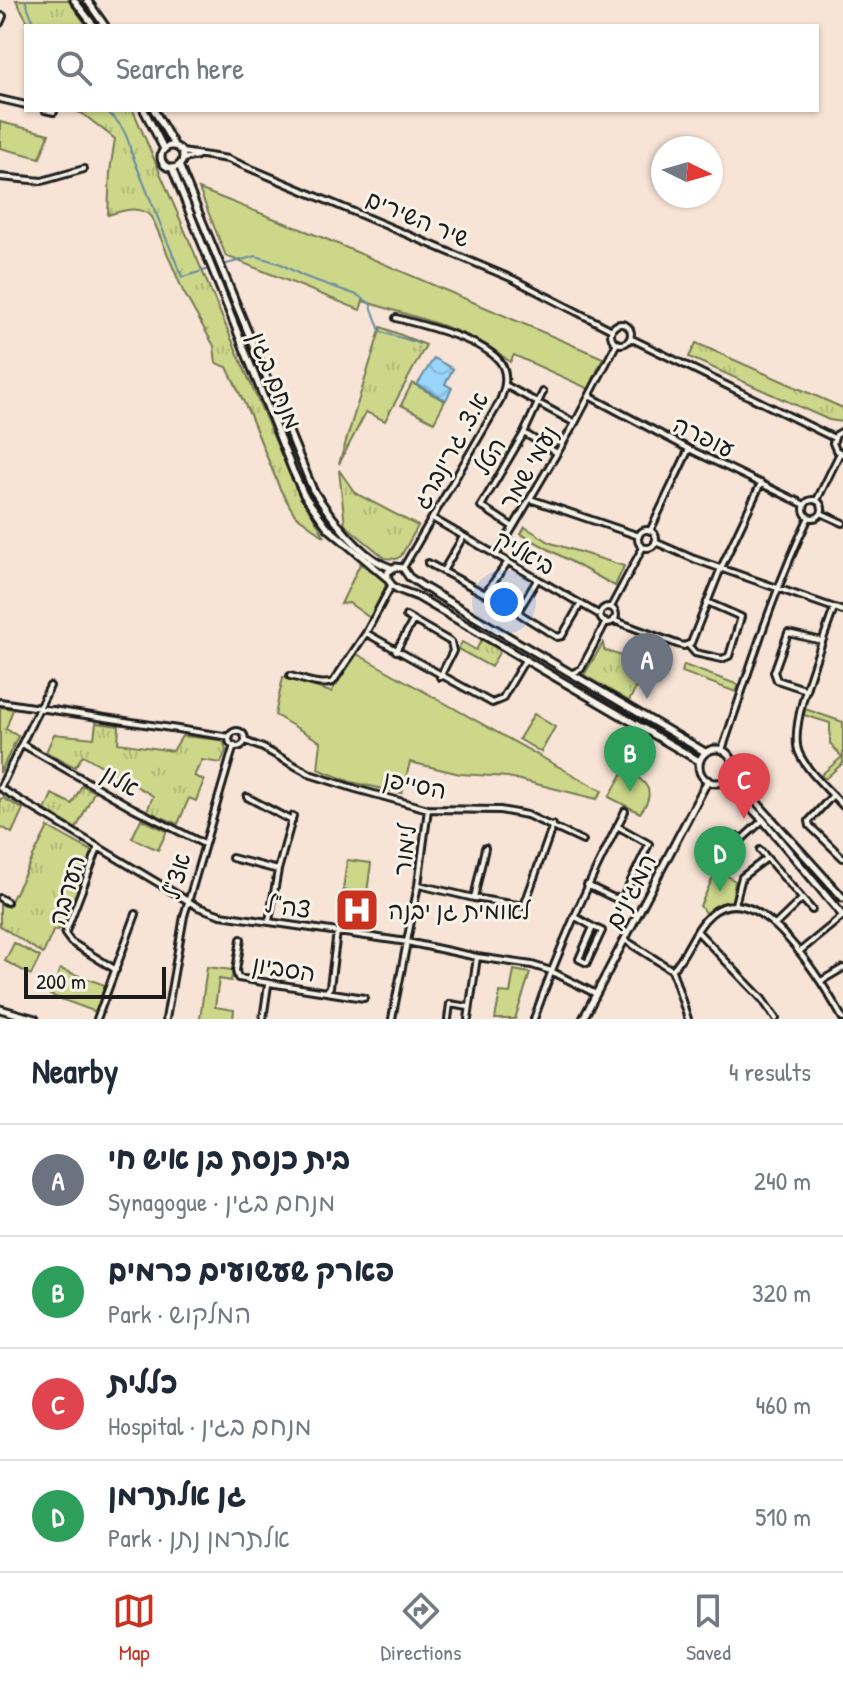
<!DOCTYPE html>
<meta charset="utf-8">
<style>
body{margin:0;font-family:"Patrick Hand","Playpen Sans Hebrew",sans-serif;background:#f2f2f3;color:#1f2937}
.compass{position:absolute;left:651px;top:136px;width:72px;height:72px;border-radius:50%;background:#fff;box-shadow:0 2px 6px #0004;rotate:95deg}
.scale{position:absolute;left:24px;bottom:20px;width:142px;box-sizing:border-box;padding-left:8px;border:4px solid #1c1c1c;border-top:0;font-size:22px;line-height:28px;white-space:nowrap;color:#1c1c1c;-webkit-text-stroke:6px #f7f3e8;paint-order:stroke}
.you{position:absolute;left:504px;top:602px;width:28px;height:28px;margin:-20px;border:6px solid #fff;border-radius:50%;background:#1a73e8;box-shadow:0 0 0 12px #1a73e833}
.badge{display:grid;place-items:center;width:52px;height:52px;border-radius:50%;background:#c8321e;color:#fff;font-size:26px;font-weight:700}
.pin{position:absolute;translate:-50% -66px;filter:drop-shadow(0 2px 4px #0008)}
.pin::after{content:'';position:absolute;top:42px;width:28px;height:24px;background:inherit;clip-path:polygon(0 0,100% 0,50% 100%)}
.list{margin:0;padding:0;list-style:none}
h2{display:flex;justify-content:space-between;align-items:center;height:104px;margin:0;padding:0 32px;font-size:34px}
h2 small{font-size:26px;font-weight:400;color:#747a83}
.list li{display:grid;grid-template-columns:52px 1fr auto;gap:24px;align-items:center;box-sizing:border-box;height:112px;padding:0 32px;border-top:2px solid #e0e1e3}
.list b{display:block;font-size:30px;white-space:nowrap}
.list p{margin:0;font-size:26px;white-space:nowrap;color:#747a83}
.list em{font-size:26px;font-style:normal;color:#747a83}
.icon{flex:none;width:44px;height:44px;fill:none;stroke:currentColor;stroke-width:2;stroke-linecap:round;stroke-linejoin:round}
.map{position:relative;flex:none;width:843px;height:1019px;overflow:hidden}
.search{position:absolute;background:#fff;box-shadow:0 2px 6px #0004;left:24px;right:24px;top:24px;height:88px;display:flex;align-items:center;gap:20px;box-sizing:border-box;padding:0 28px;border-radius:0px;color:#747a83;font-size:30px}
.sheet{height:552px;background:#fff}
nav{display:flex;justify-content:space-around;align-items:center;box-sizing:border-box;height:112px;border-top:2px solid #e0e1e3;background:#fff;font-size:22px;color:#747a83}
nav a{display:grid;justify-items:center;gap:4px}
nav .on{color:#c8321e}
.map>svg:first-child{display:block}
.grass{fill:url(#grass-tufts);stroke:#747a53;stroke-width:2}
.park{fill:#cdd78a;stroke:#747a53;stroke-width:2}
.water{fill:url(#water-waves);stroke:#688ba2;stroke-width:2}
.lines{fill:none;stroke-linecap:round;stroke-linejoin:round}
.stream{stroke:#688ba2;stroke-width:2}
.street-casing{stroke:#1c1c1c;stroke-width:10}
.secondary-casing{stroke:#1c1c1c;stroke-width:11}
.street{stroke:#f7f3e8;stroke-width:4}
.secondary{stroke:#f7f3e8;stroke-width:5}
.labels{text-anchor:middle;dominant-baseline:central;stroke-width:6;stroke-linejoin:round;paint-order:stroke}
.street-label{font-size:24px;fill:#1c1c1c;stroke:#f7f3e8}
.poi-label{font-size:24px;fill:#1c1c1c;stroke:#f7f3e8;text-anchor:start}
</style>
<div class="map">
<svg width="843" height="1019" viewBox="0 0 843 1019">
<defs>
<pattern id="grass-tufts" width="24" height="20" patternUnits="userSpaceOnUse" patternTransform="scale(2)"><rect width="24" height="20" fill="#cdd78a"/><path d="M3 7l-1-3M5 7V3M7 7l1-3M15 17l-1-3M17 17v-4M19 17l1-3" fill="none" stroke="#afb876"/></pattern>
<pattern id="water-waves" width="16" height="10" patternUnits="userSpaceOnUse" patternTransform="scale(2)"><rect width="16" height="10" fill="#9ad5fb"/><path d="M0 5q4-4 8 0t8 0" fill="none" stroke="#84b6d7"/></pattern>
</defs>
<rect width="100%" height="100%" fill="#f7e4d6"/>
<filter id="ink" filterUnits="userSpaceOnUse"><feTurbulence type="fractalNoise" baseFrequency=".0125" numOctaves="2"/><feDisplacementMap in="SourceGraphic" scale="16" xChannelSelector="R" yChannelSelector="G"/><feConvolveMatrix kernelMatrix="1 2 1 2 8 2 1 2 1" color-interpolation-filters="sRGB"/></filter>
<g filter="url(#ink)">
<!-- grass -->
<path class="grass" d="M 16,0 L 68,0 L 87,26 L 30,26 Z
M 73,110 L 133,110 L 290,475 L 325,537 L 295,515 L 280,489 L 250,415 L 227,367 L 216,363 L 214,346 L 183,291 L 152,217 C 139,205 124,210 108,215 L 110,171 L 115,139 L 83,114 Z
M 381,327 L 426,345 L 385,421 L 366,412 L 339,464 Z
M 696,343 L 843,408 L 843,422 L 829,420 L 689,357 Z
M 339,470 L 355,493 L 418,526 L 401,556 L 396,559 L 385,558 L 345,525 Z
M 482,639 L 501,649 L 491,667 L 458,649 L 462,642 L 476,650 Z
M 603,643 L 604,650 L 648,665 L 629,701 L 584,675 Z
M 0,707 L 13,709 L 6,729 L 18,736 L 0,773 Z
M 96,723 L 119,726 L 118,743 L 173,751 L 182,736 L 220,740 L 224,743 L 226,751 L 221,763 L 202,760 L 194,776 L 204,780 L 196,801 L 189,798 L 178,824 L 147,811 L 153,796 L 83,755 L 75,767 L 46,752 L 54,734 L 94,738 Z
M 82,785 L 94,792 L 76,829 L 45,810 L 52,794 L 72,804 Z
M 3,798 L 23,809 L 12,833 L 0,826 L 0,799 Z
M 141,819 L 167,831 L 158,850 L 132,838 Z
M 48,827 L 93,852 L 61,929 L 53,931 L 43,954 L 0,926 L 0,904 L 8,907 Z"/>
<!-- park -->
<path class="park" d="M 0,122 L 49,134 L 40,158 L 0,148 Z
M 199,189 L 326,239 L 603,358 L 589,389 L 514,355 L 510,362 C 471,328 412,317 363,301 L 360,310 L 226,256 Z
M 412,383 L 445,401 L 434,422 L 401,405 Z
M 525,527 L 551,543 L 624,566 L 615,586 L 521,534 Z
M 360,564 L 383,577 L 386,585 L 370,618 L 349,603 L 341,604 Z
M 357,654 L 602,791 L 597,799 L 508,777 L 460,774 L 410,762 L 402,793 L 351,782 L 318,769 L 321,742 L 275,715 L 283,677 L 331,692 Z
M 684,665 L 739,685 L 736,692 L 682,672 Z
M 805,709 L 843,722 L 843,763 L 825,779 L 821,775 L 842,757 L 830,743 L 830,723 L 804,715 Z
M 534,714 L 555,727 L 541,752 L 519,739 Z
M 625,769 C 646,781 658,791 640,813 L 609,797 Z
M 347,860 L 371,863 L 367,893 L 343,890 Z
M 717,869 L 735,881 L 732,902 L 713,908 L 706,914 L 700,906 Z
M 14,943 L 40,957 L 31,975 L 5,961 Z
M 207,967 L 233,970 L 231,981 L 219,979 L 215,1007 L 234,1010 L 233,1019 L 200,1019 Z
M 60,969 L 105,985 L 96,1012 L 50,995 Z
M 514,970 L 530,973 L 515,1019 L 495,1019 L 500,992 L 510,993 Z"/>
<!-- water -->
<path class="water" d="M 434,358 L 453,369 L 445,384 L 452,388 L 446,400 L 417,385 Z"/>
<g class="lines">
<!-- stream -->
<path class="stream" d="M 25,0 L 35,26
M 105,110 C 120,122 127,132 131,152 L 182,277 L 206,270
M 223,265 L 256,256 L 281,264 L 303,276 L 357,295 L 370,303 L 380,331 C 393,337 407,338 419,344"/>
<!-- street casing -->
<g class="street-casing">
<path id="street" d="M 0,23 L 3,16
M 0,99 L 26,105
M 45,110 L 54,112
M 182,152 L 228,159 L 513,279 L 612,330
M 183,159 L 197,156
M 0,177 L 42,181 L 84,169
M 396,318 C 421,325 493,341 503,367 C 508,379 504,391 499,403 L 403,568
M611 334a10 10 0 1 1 20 0a10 10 0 1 1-20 0Z
M 630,338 L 834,438
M 505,385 L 575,423
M 589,396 L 689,449 L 805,505
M 843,431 L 836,435 L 833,443 L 836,450 L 843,454
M 524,433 L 557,453
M 530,499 L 639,536
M804 509a9 9 0 1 1 18 0a9 9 0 1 1-18 0Z
M 817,500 L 840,453
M 821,513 L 843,523
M 432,518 L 600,615
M 513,527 L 481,506 L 524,433 L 543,392
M638 539a9 9 0 1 1 18 0a9 9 0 1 1-18 0Z
M 650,531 L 689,449
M 655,542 L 694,559 L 843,611
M 496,556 L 575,423 L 617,343
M 428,563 L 485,594 L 507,563
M 443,571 L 463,537
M 537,580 L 519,610 L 520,614 L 557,637 L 562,636 L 580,605
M 611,607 L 643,547
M600 615a8 8 0 1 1 16 0a8 8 0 1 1-16 0Z
M 834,608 C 824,640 787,725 799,753 C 808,773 829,790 843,806
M 406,616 L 451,642 L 453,651 L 440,677
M 613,620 L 677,644 L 684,646 L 691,643 L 721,568 L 761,483
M 366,633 L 492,703 L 502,699 L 525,660
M 688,645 L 695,653 L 722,659 L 729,656 L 741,617 L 707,602
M 396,651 L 413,621
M 573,673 L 581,669 L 606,622
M 290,676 C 303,679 320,687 333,682 L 366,633 L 391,586
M 807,690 L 777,680 L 774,672 L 788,633 L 822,641
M 0,702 L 230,737
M229 739a8 8 0 1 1 16 0a8 8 0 1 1-16 0Z
M 245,741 L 263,748 L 312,775 L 356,789 L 428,809 L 500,810 L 527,815 L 583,841
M 22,744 L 133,808 L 204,844
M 722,750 C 749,672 773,591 809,517
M 0,788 L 198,907 L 221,915 L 407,942 L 477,957 L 532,965 L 551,971 L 596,994
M 0,788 L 50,686
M 833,795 L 809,821 L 810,826 L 843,858
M 247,797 L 292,821
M 738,837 L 741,840 L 763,820
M 98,848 L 65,934 L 71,942 L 116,970
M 760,850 L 812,910
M 232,858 L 278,870
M 419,885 L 474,898 L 524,906 L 553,825
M 587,885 L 614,898 L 623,897 L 649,844 L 617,826
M 0,898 L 7,902
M 474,898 L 485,848
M 735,904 L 742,877 L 767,858
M 574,916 L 593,927
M 269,921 L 278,870 L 293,816
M 775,925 L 802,899
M 593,927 L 602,931 L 587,963 L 579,959 Z
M 697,931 L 762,999 L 776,1019
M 241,939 L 236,971 L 238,978 L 364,998
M 625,940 L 672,970 L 688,1019
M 799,952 L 843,916
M 672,970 C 688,954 694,928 711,914 C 759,873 824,985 843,1019
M 821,981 L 843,968
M 327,991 L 330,987 L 337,932
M 97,1019 L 136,914
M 166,1019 L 184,916 L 234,745
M 263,1019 L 268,985
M 392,1019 L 418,885 L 428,809
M 448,1019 L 450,1004 L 468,1007
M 468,1019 L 477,957
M 534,1019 C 559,947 590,879 625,811"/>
</g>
<!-- secondary casing -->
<g class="secondary-casing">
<path id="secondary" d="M 74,0 L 94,26
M 87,0 L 105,26
M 144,110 L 164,149
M 154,110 L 174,145
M161 157a11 11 0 1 1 22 0a11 11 0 1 1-22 0Z
M 179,165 L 313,490 C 330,516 360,558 391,568
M 172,168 L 293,471 L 304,495 L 328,528 L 387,578
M699 766a17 17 0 1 1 34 0a17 17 0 1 1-34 0Z
M 699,761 L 418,597 C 405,591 385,589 388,572 L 395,567 L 403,568 L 409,577 L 424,587 L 705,752
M 731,774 L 843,898
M 724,781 L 763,820 L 843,916
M 0,1009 L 35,1019
M 583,1019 L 708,780"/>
</g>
<!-- street -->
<use href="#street" class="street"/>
<!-- secondary -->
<use href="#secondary" class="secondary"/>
</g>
</g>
<!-- icons -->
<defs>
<g id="hospital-square" transform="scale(2.3)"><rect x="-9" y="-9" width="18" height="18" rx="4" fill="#c8321e" stroke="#f7f3e8"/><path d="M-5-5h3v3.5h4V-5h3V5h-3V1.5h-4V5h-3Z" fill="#fff"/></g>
</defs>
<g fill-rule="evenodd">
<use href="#hospital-square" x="357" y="910"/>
</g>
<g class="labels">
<!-- street labels -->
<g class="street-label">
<text transform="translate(418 218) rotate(23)">שיר השירים</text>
<text transform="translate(276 380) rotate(68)">מנחם בגין</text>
<text transform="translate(704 436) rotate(26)">עופרה</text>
<text transform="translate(450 450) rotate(-61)">א.צ. גרינברג</text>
<text transform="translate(489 456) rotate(-59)">הטל</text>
<text transform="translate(528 467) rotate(-60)">נעמי שמר</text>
<text transform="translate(525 552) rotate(30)">ביאליק</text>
<text transform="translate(121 780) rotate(30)">אלון</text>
<text transform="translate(415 784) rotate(11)">הסייפן</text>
<text transform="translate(404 850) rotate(-83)">לימור</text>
<text transform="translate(176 876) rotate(-75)">אצ"ל</text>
<text transform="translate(66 890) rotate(-73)">הערבה</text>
<text transform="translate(630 891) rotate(-62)">המגינים</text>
<text transform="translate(288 906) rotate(8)">צה"ל</text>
<text transform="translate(284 968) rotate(9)">הסביון</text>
</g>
<!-- poi labels -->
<g class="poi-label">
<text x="388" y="910">לאומית גן יבנה</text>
</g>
</g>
</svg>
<svg class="compass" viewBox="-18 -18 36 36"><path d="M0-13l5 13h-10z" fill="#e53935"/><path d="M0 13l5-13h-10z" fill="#747a83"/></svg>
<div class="scale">200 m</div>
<div class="you"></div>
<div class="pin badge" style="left:647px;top:699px;background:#6b7280">A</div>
<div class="pin badge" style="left:630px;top:792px;background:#2e9e5b">B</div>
<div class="pin badge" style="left:744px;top:819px;background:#e0444e">C</div>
<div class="pin badge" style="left:720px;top:892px;background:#2e9e5b">D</div>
<div class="search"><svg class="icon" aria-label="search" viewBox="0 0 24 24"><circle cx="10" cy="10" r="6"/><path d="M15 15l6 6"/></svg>Search here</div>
</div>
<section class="sheet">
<h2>Nearby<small>4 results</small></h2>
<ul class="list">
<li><span class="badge" style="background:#6b7280">A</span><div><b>בית כנסת בן איש חי</b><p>Synagogue · מנחם בגין</p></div><em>240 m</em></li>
<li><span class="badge" style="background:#2e9e5b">B</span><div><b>פארק שעשועים כרמים</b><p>Park · המלקוש</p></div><em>320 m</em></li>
<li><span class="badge" style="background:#e0444e">C</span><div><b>כללית</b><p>Hospital · מנחם בגין</p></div><em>460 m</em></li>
<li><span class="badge" style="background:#2e9e5b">D</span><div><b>גן אלתרמן</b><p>Park · אלתרמן נתן</p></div><em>510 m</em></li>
</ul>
</section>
<nav>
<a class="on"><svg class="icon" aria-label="map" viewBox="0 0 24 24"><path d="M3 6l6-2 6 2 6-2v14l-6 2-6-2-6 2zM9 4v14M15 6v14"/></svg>Map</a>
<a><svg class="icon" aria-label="directions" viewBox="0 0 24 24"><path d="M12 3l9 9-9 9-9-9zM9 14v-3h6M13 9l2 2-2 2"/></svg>Directions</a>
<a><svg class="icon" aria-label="saved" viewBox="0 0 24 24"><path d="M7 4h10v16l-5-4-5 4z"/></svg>Saved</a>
</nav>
